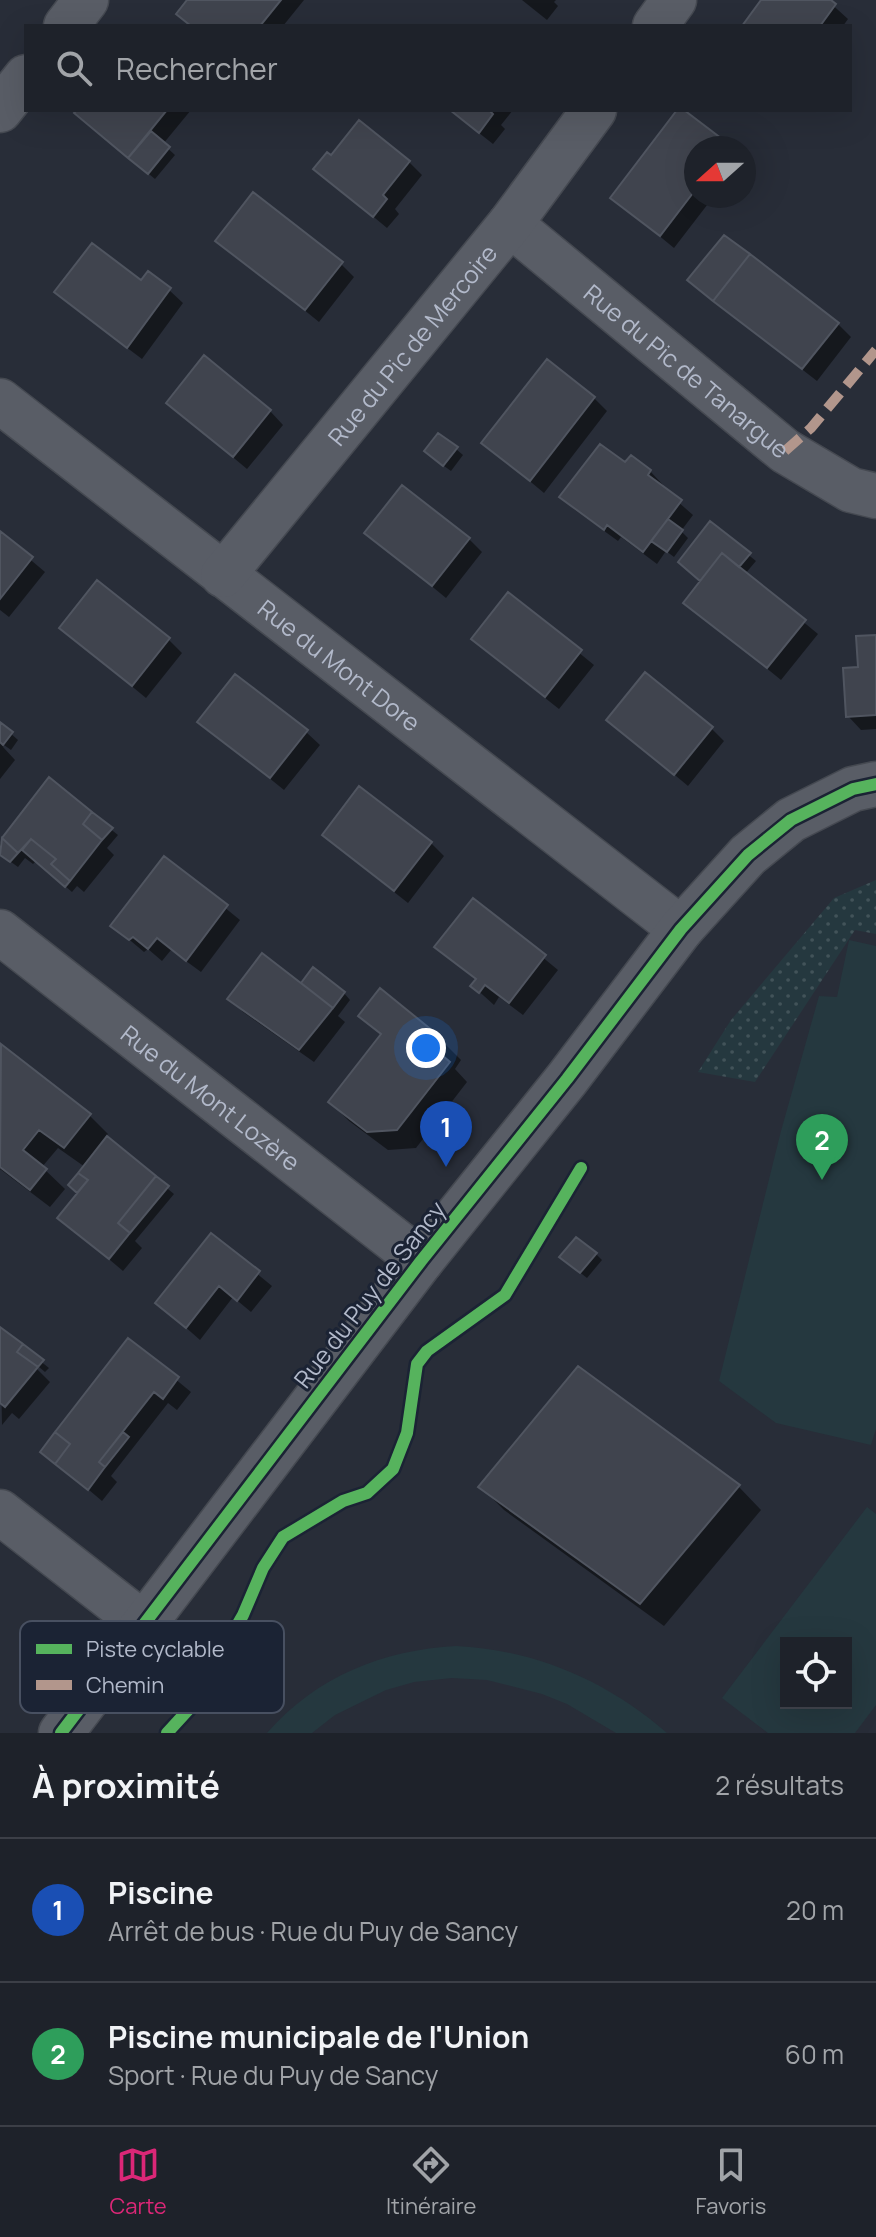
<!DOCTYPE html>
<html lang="fr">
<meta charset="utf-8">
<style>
body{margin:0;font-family:Manrope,sans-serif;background:#262a32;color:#f1f3f6}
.controls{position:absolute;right:24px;bottom:24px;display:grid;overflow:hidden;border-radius:0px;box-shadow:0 8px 32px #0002}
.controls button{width:72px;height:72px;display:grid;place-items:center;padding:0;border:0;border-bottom:2px solid #3c3f47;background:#1e222a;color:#f1f3f6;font:40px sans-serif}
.compass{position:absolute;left:684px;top:136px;width:72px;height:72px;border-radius:50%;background:#1e222a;box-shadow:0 8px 32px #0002;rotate:249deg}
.you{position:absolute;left:426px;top:1048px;width:28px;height:28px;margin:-20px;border:6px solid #fff;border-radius:50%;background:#1a73e8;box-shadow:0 0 0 12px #1a73e833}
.badge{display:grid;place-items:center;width:52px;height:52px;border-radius:50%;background:#db2777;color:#fff;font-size:26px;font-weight:700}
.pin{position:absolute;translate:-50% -66px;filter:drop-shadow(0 2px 4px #0008)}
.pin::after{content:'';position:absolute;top:42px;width:28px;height:24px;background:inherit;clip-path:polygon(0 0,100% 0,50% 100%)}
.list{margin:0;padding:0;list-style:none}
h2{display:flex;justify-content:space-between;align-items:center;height:104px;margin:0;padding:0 32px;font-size:34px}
h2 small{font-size:26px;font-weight:400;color:#a1a4a8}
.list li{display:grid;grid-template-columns:52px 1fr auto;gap:24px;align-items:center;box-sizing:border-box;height:144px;padding:0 32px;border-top:2px solid #3c3f47}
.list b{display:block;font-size:30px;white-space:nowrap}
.list p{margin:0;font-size:26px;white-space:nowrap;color:#a1a4a8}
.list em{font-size:26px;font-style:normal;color:#a1a4a8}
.icon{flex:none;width:44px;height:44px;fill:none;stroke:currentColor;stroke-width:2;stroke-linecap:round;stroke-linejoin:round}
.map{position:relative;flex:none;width:876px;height:1733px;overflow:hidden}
.search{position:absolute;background:#1e222a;box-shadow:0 8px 32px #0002;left:24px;right:24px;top:24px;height:88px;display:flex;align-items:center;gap:20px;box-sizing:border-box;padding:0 28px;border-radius:0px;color:#a1a4a8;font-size:30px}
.sheet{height:392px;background:#1e222a}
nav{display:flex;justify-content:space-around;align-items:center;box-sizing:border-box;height:112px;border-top:2px solid #3c3f47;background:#1e222a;font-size:22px;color:#a1a4a8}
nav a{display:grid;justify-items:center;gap:4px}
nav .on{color:#db2777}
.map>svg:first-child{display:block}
.park{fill:url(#park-dots)}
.pitch{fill:#25383f;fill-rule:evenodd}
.shadow{fill:#0007}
.building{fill:#40444e;stroke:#505560;stroke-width:2}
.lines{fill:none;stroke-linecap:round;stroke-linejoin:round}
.minor-casing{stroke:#454951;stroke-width:47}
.minor{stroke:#595d66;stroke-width:44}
.quiet{stroke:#b2968c;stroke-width:10;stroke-dasharray:20 10;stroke-linecap:butt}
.cycleway-casing{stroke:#1b2334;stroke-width:17}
.cycleway{stroke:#56b35d;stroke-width:12}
.labels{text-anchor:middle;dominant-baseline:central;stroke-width:6;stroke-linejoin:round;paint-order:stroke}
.street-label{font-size:24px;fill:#b2b9ca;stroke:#1b2334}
.key{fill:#1b2334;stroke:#485061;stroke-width:2}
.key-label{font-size:22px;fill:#b2b9ca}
</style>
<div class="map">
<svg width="876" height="1733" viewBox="0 0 876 1733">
<defs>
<pattern id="park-dots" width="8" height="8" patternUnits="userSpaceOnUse" patternTransform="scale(2)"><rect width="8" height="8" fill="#25383f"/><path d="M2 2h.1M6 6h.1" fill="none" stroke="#425359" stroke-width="1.8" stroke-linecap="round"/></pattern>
</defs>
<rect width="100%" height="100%" fill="#282d38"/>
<!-- park -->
<path class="park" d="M 876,880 L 876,934 L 855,930 L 755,1082 L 698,1072 L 731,1020 L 834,898 Z"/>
<!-- pitch -->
<path class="pitch" d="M 849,940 L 876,946 L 876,1429 L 871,1445 L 776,1423 L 719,1381 L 781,1131 L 819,996 L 837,997 Z
M 867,1507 L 876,1514 L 876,1705 L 855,1733 L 768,1733 L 722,1698 ZM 846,1643 L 846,1703 L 786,1703 L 786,1643 Z
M 456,1646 C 536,1650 607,1681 667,1733 L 616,1733 L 567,1704 L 542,1694 L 487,1680 L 452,1678 L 414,1682 L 386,1690 L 335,1715 L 312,1733 L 267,1733 C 317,1676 383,1650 456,1646 Z"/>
<!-- shadow -->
<path class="shadow" d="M 189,0 L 304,0 L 283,26 L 191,26 L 178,14 Z
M 522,0 L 556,0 L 554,2 L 558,6 L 547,20 Z
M 764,0 L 827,0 L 848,19 L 843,26 L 745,26 Z
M 79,110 L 191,110 L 163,144 L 175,155 L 155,179 L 90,126 L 77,113 Z
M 450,110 L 513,110 L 501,125 L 505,129 L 493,144 Z
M 681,110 L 730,148 L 696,148 L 696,196 L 714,196 L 674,248 L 613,198 Z
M 409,162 L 422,175 L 395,209 L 399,214 L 387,228 L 316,169 Z
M 218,240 L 341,264 L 354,277 L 319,322 Z
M 141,283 L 169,290 L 183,303 L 142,359 L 70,305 L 57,292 Z
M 722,307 L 838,324 L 851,337 L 817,381 Z
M 594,398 L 607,411 L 544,493 L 484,443 Z
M 168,403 L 270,411 L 283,425 L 247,469 Z
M 456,449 L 463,455 L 451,471 L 433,458 Z
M 626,465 L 650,471 L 663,485 L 661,487 L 693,515 L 681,531 L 688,538 L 674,557 L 666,551 L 657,564 L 621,537 L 618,541 L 575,510 L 562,496 Z
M 710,524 L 756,561 L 745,574 L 818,634 L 781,680 L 686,602 L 702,581 L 687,569 Z
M 367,533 L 469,539 L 482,552 L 446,598 Z
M 0,534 L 45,572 L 9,617 L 0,610 Z
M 508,595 L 594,665 L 559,709 L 487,652 Z
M 61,628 L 169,640 L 182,653 L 146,698 Z
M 876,637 L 876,729 L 861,730 L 848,716 L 861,669 Z
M 609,720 L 711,728 L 724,741 L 688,786 Z
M 200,722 L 306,732 L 320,745 L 284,790 Z
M 0,724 L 18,740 L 11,750 L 4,745 L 3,747 L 15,760 L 0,779 Z
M 49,780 L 118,835 L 107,848 L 114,855 L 84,892 L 77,886 L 72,892 L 36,861 L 33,864 L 25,858 L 18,867 L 0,854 L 0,844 Z
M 324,835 L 431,843 L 444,856 L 408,903 L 338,848 Z
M 165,859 L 240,920 L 201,972 L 171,950 L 162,961 L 148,949 L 144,952 L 113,926 Z
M 473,900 L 558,970 L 523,1015 L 499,997 L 494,1005 L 473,986 L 477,981 L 437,947 Z
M 312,991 L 344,993 L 350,1000 L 338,1016 L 345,1022 L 314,1062 L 243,1012 L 230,998 Z
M 361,1016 L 442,1041 L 461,1060 L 455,1069 L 467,1082 L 416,1148 L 388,1150 L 349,1121 L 330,1102 L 382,1036 Z
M 1,1047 L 89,1115 L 108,1134 L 105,1137 L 174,1194 L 135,1241 L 142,1248 L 123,1271 L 59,1217 L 86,1198 L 74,1187 L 85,1167 L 58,1148 L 42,1167 L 65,1189 L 50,1207 L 0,1169 Z
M 211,1236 L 272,1286 L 251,1312 L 233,1297 L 200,1340 L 158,1303 Z
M 596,1254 L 602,1260 L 587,1278 L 568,1263 Z
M 0,1329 L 49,1368 L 45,1372 L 39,1367 L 37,1369 L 50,1382 L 19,1419 L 12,1413 L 2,1425 Z
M 129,1341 L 191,1392 L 177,1410 L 168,1403 L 111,1476 L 117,1482 L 102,1501 L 56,1462 Z
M 579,1369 L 739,1487 L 761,1510 L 664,1626 L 504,1510 L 481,1487 Z"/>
<!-- building -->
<path class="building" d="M 187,0 L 281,0 L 260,26 L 191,26 L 176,14 Z
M 761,0 L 831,0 L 836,4 L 820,26 L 742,26 Z
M 77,110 L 167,110 L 128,158 L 74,113 Z
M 450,110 L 489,110 L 493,114 L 479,133 Z
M 677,110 L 684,110 L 730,145 L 728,148 L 696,148 L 696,189 L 660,236 L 610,198 Z
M 359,120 L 410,161 L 383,195 L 387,199 L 373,217 L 313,169 L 327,152 L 331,155 Z
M 151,131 L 170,147 L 148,174 L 128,158 Z
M 253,192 L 343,262 L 305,310 L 215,241 Z
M 724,235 L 750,254 L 713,301 L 687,280 Z
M 92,243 L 141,280 L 148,271 L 171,288 L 127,348 L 54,292 Z
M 750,254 L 839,323 L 802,369 L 713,301 Z
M 204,355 L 271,410 L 233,457 L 166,403 Z
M 547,359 L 595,397 L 530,481 L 481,443 Z
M 438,433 L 458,447 L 443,466 L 424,451 Z
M 600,444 L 625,462 L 631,455 L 651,470 L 648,475 L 682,500 L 643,552 L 607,525 L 604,530 L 559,497 Z
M 402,485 L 470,538 L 432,586 L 364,533 Z
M 668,519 L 683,530 L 667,552 L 651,541 Z
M 710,521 L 751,553 L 739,567 L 722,553 L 700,581 L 678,562 Z
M 0,531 L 33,557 L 0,599 Z
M 722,553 L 806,620 L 767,668 L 683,603 Z
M 97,580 L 170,638 L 132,686 L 59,628 Z
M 508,592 L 582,650 L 545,697 L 471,639 Z
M 876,635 L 876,715 L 846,717 L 843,668 L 858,667 L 856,636 Z
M 645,672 L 713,727 L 674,775 L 606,720 Z
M 235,674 L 308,730 L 270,778 L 197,722 Z
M 0,722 L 13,732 L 3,745 L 0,742 Z
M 49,777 L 92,812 L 83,824 L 102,840 L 70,881 L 51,864 L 56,859 L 31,839 L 18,853 L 2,838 Z
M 359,786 L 432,842 L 394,891 L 322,835 Z
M 92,812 L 113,828 L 102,840 L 83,824 Z
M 2,838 L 18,853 L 10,862 L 0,855 Z
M 31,839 L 56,859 L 51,864 L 70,881 L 65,887 L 22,850 Z
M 164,856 L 228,905 L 186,961 L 157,938 L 148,949 L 133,937 L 129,940 L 110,926 Z
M 473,898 L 546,955 L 509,1003 L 485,985 L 479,993 L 470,986 L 476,979 L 434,947 Z
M 262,953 L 333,1008 L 299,1050 L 227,999 Z
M 313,967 L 345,992 L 333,1008 L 301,983 Z
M 380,988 L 444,1040 L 436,1050 L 450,1062 L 397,1130 L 367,1132 L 328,1102 L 381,1034 L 358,1016 Z
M 1,1044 L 91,1114 L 64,1148 L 39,1130 L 23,1150 L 47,1169 L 30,1190 L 0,1167 Z
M 107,1136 L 156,1176 L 118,1223 L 130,1233 L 109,1259 L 57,1218 L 88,1180 L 78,1173 Z
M 78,1173 L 88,1180 L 77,1193 L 68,1185 Z
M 156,1176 L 169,1186 L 130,1233 L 118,1223 Z
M 211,1233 L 260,1271 L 237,1301 L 219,1286 L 186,1328 L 155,1303 Z
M 576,1237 L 597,1253 L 580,1273 L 559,1257 Z
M 0,1327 L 23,1344 L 17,1352 L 38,1367 L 5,1407 L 0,1403 Z
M 128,1338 L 179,1377 L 163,1399 L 154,1392 L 99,1462 L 105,1467 L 88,1490 L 55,1464 L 70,1444 L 55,1432 Z
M 23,1344 L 44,1360 L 38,1367 L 17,1352 Z
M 578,1366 L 740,1485 L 640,1604 L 478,1487 Z
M 55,1432 L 70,1444 L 55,1464 L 40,1452 Z
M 123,1432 L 129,1437 L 105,1467 L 99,1462 Z"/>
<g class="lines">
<!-- minor casing -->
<g class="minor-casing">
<g id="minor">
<path d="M 66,26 L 86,0"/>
<path d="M 655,26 L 674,0"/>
<path d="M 0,110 L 26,77"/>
<path id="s1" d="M 510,224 L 785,451 L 851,490 L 876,496"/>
<path id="s2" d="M 0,401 L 681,929"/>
<path id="s3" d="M 223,575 L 510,224 L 594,110"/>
<path id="s4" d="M 0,932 L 421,1261"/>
<path d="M 0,1512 L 145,1625"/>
<path d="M 61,1733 L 421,1261 L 567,1079 L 681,929 L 748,855 L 791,820 L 853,789 L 876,784"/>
</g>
</g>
<!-- minor -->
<use href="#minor" class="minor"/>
<!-- quiet -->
<path class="quiet" d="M 785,451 L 811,428 L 876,350"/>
<!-- cycleway casing -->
<g class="cycleway-casing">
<path id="cycleway" d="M 61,1733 L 421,1261 L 567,1079 L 681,929 L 748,855 L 791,820 L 853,789 L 876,784
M 167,1733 L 189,1709 L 243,1615 L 263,1568 L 283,1537 L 343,1501 L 367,1493 L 393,1469 L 407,1433 L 417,1364 L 427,1351 L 505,1295 L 581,1168"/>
</g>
<!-- cycleway -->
<use href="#cycleway" class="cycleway"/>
</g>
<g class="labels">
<!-- street labels -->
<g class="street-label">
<text stroke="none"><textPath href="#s3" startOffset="298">Rue du Pic de Mercoire</textPath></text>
<text stroke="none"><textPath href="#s1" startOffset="230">Rue du Pic de Tanargue</textPath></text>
<text stroke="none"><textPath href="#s2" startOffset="430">Rue du Mont Dore</textPath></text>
<text stroke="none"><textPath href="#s4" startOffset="268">Rue du Mont Lozère</textPath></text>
<text transform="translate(369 1294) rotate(-52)">Rue du Puy de Sancy</text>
</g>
</g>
<!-- legend -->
<rect x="20" y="1621" width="264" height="92" rx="12" class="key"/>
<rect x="36" y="1644" width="36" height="10" fill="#56b35d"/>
<rect x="36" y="1680" width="36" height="10" fill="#b2968c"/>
<g class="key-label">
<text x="86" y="1657">Piste cyclable</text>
<text x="86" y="1693">Chemin</text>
</g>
</svg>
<div class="controls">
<button><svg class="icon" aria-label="locate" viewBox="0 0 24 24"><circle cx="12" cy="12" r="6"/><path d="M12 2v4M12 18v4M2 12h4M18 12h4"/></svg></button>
</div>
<svg class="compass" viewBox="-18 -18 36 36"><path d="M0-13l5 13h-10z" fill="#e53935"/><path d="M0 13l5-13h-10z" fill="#a1a4a8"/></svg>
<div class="you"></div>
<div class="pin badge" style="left:446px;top:1167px;background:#1a4fb4">1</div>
<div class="pin badge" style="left:822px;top:1180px;background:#2e9e5b">2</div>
<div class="search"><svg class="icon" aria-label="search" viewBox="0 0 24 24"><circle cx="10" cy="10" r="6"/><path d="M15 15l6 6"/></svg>Rechercher</div>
</div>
<section class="sheet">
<h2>À proximité<small>2 résultats</small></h2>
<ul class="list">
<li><span class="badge" style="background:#1a4fb4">1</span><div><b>Piscine</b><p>Arrêt de bus · Rue du Puy de Sancy</p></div><em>20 m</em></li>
<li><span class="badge" style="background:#2e9e5b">2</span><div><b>Piscine municipale de l'Union</b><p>Sport · Rue du Puy de Sancy</p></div><em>60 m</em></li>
</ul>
</section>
<nav>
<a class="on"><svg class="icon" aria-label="map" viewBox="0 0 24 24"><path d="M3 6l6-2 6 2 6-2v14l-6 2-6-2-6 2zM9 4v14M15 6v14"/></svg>Carte</a>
<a><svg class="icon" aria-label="directions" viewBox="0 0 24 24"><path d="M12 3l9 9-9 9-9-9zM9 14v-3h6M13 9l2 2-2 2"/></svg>Itinéraire</a>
<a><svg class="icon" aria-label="saved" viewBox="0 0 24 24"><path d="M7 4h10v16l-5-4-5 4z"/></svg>Favoris</a>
</nav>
